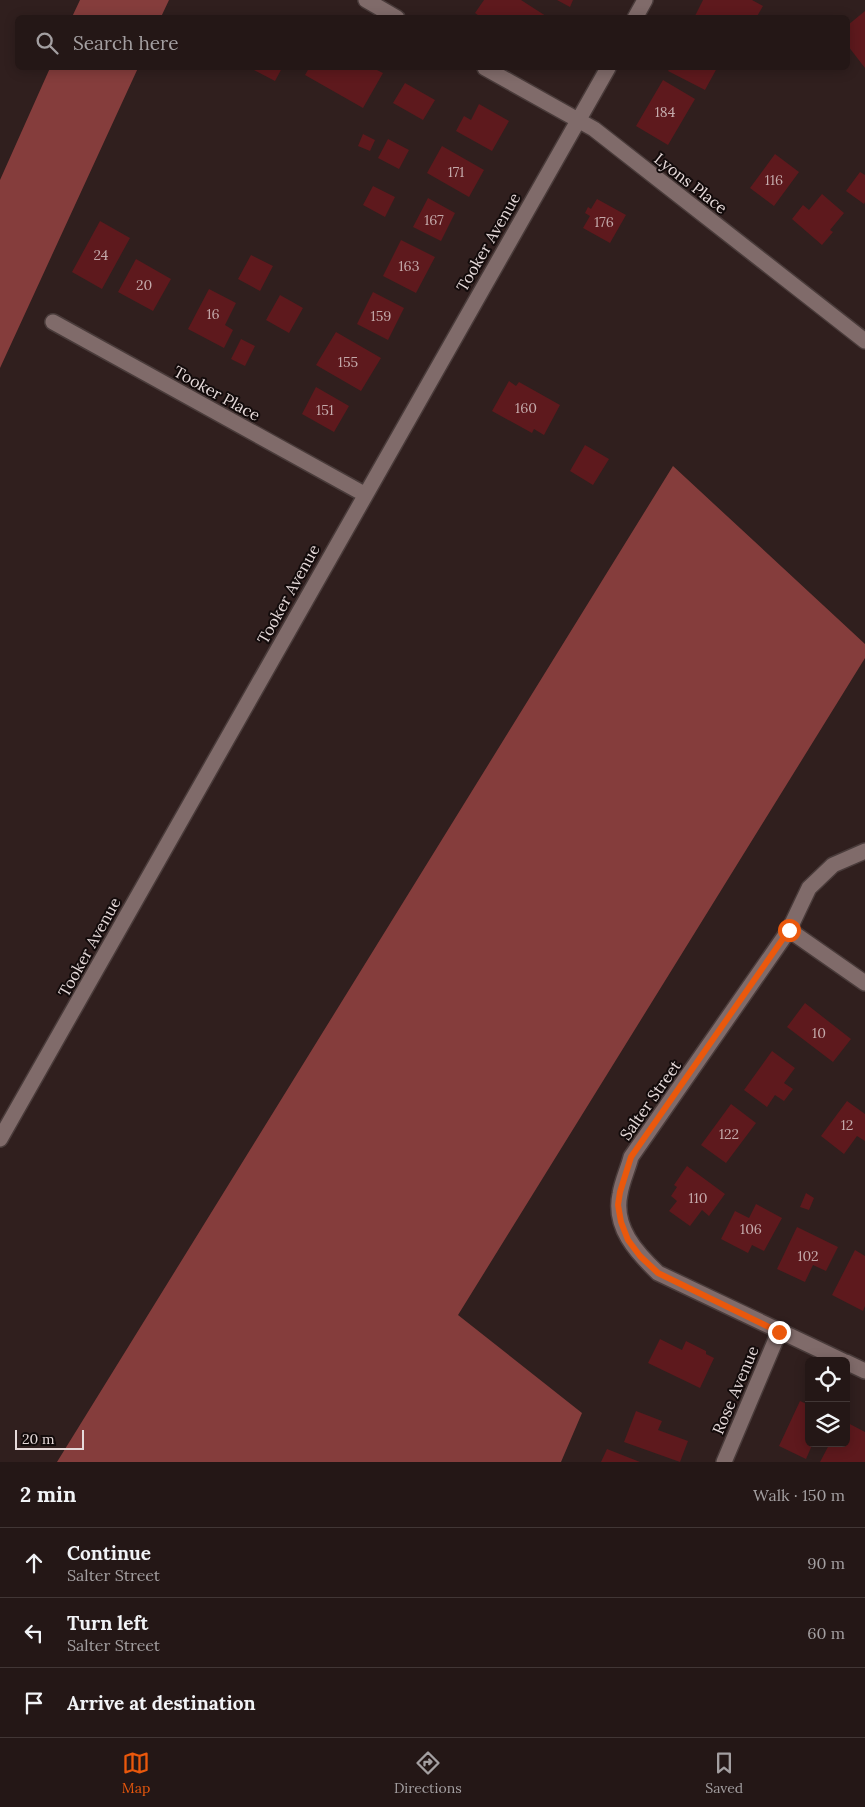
<!DOCTYPE html>
<meta charset="utf-8">
<style>
body{margin:0;font-family:Lora,serif;background:#302423;color:#f1f3f6}
.controls{position:absolute;right:15px;bottom:15px;display:grid;overflow:hidden;border-radius:8px;box-shadow:0 2px 12px #0003}
.controls button{width:45px;height:45px;display:grid;place-items:center;padding:0;border:0;border-bottom:1px solid #413635;background:#241716;color:#f1f3f6;font:25px sans-serif}
.scale{position:absolute;left:15px;bottom:12px;width:69px;box-sizing:border-box;padding-left:5px;border:2px solid #e6dada;border-top:0;font-size:14px;line-height:18px;white-space:nowrap;color:#e6dada;-webkit-text-stroke:4px #130b0b;paint-order:stroke}
.stop{position:absolute;width:15px;height:15px;margin:-11px;border:4px solid #ea580c;border-radius:50%;background:#fff}
.stop.end{background:#ea580c;border-color:#fff;box-shadow:0 1px 5px #0008}
.list{margin:0;padding:0;list-style:none}
h2{display:flex;justify-content:space-between;align-items:center;height:65px;margin:0;padding:0 20px;font-size:21px}
h2 small{font-size:16px;font-weight:400;color:#a39fa1}
.list li{display:grid;grid-template-columns:32px 1fr auto;gap:15px;align-items:center;box-sizing:border-box;height:70px;padding:0 20px;border-top:1px solid #413635}
.list b{display:block;font-size:19px;white-space:nowrap}
.list p{margin:0;font-size:16px;white-space:nowrap;color:#a39fa1}
.list em{font-size:16px;font-style:normal;color:#a39fa1}
.icon{flex:none;width:28px;height:28px;fill:none;stroke:currentColor;stroke-width:2;stroke-linecap:round;stroke-linejoin:round}
.map{position:relative;flex:none;width:865px;height:1462px;overflow:hidden}
.search{position:absolute;background:#241716;box-shadow:0 2px 12px #0003;left:15px;right:15px;top:15px;height:55px;display:flex;align-items:center;gap:12px;box-sizing:border-box;padding:0 18px;border-radius:8px;color:#a39fa1;font-size:19px}
.sheet{height:275px;background:#241716}
nav{display:flex;justify-content:space-around;align-items:center;box-sizing:border-box;height:70px;border-top:1px solid #413635;background:#241716;font-size:14px;color:#a39fa1}
nav a{display:grid;justify-items:center;gap:2px}
nav .on{color:#ea580c}
.map>svg:first-child{display:block}
.forest{fill:#853d3c}
.building{fill:#5e191d}
.lines{fill:none;stroke-linecap:round;stroke-linejoin:round}
.minor-casing{stroke:#493b3a;stroke-width:18}
.minor{stroke:#806b6a;stroke-width:15}
.route{stroke:#ea580c;stroke-width:6}
.labels{text-anchor:middle;dominant-baseline:central;stroke-width:4;stroke-linejoin:round;paint-order:stroke}
.number-label{font-size:14px;fill:#c4aaab}
.street-label{font-size:16px;fill:#e6dada;stroke:#130b0b}
</style>
<div class="map">
<svg width="865" height="1462" viewBox="0 0 865 1462">
<rect width="100%" height="100%" fill="#301f1e"/>
<!-- forest -->
<path class="forest" d="M 80,0 L 169,0 L 161,17 L 72,17 Z
M 50,68 L 138,68 L 0,368 L 0,180 Z
M 673,466 L 865,644 L 865,658 L 458,1315 L 582,1413 L 561,1462 L 57,1462 Z"/>
<!-- building -->
<path class="building" d="M 484,0 L 521,0 L 549,18 L 482,18 L 475,13 Z
M 557,0 L 573,0 L 570,7 Z
M 703,0 L 752,0 L 763,6 L 756,18 L 694,18 Z
M 865,11 L 865,68 L 848,46 L 848,25 Z
M 250,68 L 282,68 L 275,81 Z
M 309,68 L 373,68 L 383,73 L 363,108 L 305,75 Z
M 670,68 L 717,68 L 705,90 L 668,71 Z
M 663,80 L 695,99 L 668,145 L 636,126 Z
M 405,83 L 435,100 L 423,120 L 393,103 Z
M 479,104 L 509,121 L 492,151 L 456,131 L 464,116 L 471,120 Z
M 363,134 L 375,140 L 370,151 L 358,146 Z
M 388,139 L 409,150 L 399,169 L 378,158 Z
M 442,146 L 484,170 L 469,197 L 427,173 Z
M 775,154 L 799,172 L 774,206 L 750,188 Z
M 860,172 L 865,175 L 865,202 L 864,204 L 846,191 Z
M 373,186 L 395,197 L 385,217 L 363,205 Z
M 822,194 L 844,213 L 830,230 L 833,232 L 822,245 L 792,219 L 803,205 L 809,210 Z
M 428,198 L 455,213 L 441,241 L 413,227 Z
M 597,199 L 626,215 L 610,243 L 583,228 L 590,216 L 585,213 L 588,207 L 591,209 Z
M 100,221 L 130,238 L 102,289 L 72,272 Z
M 401,240 L 435,257 L 416,293 L 383,276 Z
M 251,255 L 273,266 L 260,291 L 238,279 Z
M 136,259 L 171,279 L 153,311 L 118,292 Z
M 209,289 L 236,303 L 225,325 L 233,330 L 224,348 L 188,329 Z
M 373,292 L 404,308 L 388,340 L 357,324 Z
M 280,295 L 303,308 L 289,333 L 266,320 Z
M 336,332 L 381,358 L 361,391 L 316,365 Z
M 241,339 L 255,346 L 245,366 L 231,359 Z
M 509,381 L 516,386 L 519,382 L 560,405 L 544,435 L 534,429 L 532,433 L 492,411 Z
M 316,387 L 349,406 L 334,432 L 302,414 Z
M 585,445 L 609,459 L 593,485 L 570,471 Z
M 805,1003 L 851,1039 L 833,1062 L 787,1027 Z
M 772,1051 L 795,1068 L 784,1083 L 793,1089 L 784,1101 L 775,1095 L 767,1107 L 744,1090 Z
M 847,1101 L 865,1114 L 865,1141 L 857,1136 L 844,1154 L 821,1136 Z
M 731,1104 L 756,1123 L 726,1163 L 701,1145 Z
M 687,1166 L 725,1194 L 709,1216 L 702,1210 L 690,1226 L 669,1211 L 677,1201 L 671,1196 L 677,1187 L 674,1185 Z
M 806,1193 L 814,1198 L 809,1210 L 800,1207 Z
M 756,1204 L 782,1218 L 764,1251 L 752,1245 L 748,1253 L 721,1239 L 735,1211 L 749,1218 Z
M 797,1227 L 838,1247 L 826,1271 L 813,1265 L 805,1282 L 777,1269 Z
M 855,1250 L 865,1256 L 865,1306 L 863,1311 L 832,1295 Z
M 660,1339 L 682,1350 L 686,1341 L 706,1351 L 706,1354 L 714,1358 L 700,1388 L 648,1363 Z
M 800,1401 L 809,1405 L 809,1443 L 813,1443 L 806,1459 L 779,1446 Z
M 636,1411 L 662,1421 L 658,1430 L 688,1441 L 680,1462 L 624,1442 Z
M 846,1422 L 865,1432 L 865,1462 L 820,1462 L 830,1443 L 846,1443 Z
M 607,1449 L 640,1462 L 601,1462 Z"/>
<g class="lines">
<!-- minor casing -->
<g class="minor-casing">
<path id="minor" d="M 366,0 L 397,18
M 635,18 L 645,0
M 485,68 L 594,129 L 865,341
M 53,322 L 364,494
M 789,930 L 865,983
M 0,1139 L 608,68
M 843,1361 L 658,1273 C 636,1252 613,1227 620,1194 C 622,1181 628,1169 631,1157 L 789,930 L 809,888 L 833,865 L 865,851
M 846,1362 L 865,1371
M 724,1462 L 779,1332"/>
</g>
<!-- minor -->
<use href="#minor" class="minor"/>
</g>
<g class="lines">
<!-- route -->
<path class="route" d="M 779,1332 L 658,1273 L 640,1256 L 628,1240 L 621,1222 L 618,1205 L 620,1192 L 631,1157 L 789,930"/>
</g>
<g class="labels">
<!-- number labels -->
<g class="number-label">
<text x="665" y="112">184</text>
<text x="456" y="172">171</text>
<text x="774" y="180">116</text>
<text x="434" y="220">167</text>
<text x="604" y="222">176</text>
<text x="101" y="255">24</text>
<text x="409" y="266">163</text>
<text x="144" y="285">20</text>
<text x="213" y="314">16</text>
<text x="381" y="316">159</text>
<text x="348" y="362">155</text>
<text x="526" y="408">160</text>
<text x="325" y="410">151</text>
<text x="819" y="1033">10</text>
<text x="847" y="1125">12</text>
<text x="729" y="1134">122</text>
<text x="698" y="1198">110</text>
<text x="751" y="1229">106</text>
<text x="808" y="1256">102</text>
</g>
<!-- street labels -->
<g class="street-label">
<text transform="translate(691 183) rotate(38)">Lyons Place</text>
<text transform="translate(488 242) rotate(-60)">Tooker Avenue</text>
<text transform="translate(217 393) rotate(29)">Tooker Place</text>
<text transform="translate(288 594) rotate(-61)">Tooker Avenue</text>
<text transform="translate(89 947) rotate(-61)">Tooker Avenue</text>
<text transform="translate(650 1100) rotate(-55)">Salter Street</text>
<text transform="translate(735 1390) rotate(-67)">Rose Avenue</text>
</g>
</g>
</svg>
<div class="controls">
<button><svg class="icon" aria-label="locate" viewBox="0 0 24 24"><circle cx="12" cy="12" r="6"/><path d="M12 2v4M12 18v4M2 12h4M18 12h4"/></svg></button>
<button><svg class="icon" aria-label="layers" viewBox="0 0 24 24"><path d="M12 4l9 5-9 5-9-5zM3 14l9 5 9-5"/></svg></button>
</div>
<div class="scale">20 m</div>
<div class="stop" style="left:789px;top:930px"></div>
<div class="stop end" style="left:779px;top:1332px"></div>
<div class="search"><svg class="icon" aria-label="search" viewBox="0 0 24 24"><circle cx="10" cy="10" r="6"/><path d="M15 15l6 6"/></svg>Search here</div>
</div>
<section class="sheet">
<h2>2 min<small>Walk · 150 m</small></h2>
<ul class="list">
<li><svg class="icon" aria-label="ahead" viewBox="0 0 24 24"><path d="M12 20V5M6 11l6-6 6 6"/></svg><div><b>Continue</b><p>Salter Street</p></div><em>90 m</em></li>
<li><svg class="icon" aria-label="left" viewBox="0 0 24 24"><path d="M17 20v-9H6M10 6l-5 5 5 5"/></svg><div><b>Turn left</b><p>Salter Street</p></div><em>60 m</em></li>
<li><svg class="icon" aria-label="arrive" viewBox="0 0 24 24"><path d="M6 21V4h12l-3 4 3 4H6"/></svg><div><b>Arrive at destination</b></div></li>
</ul>
</section>
<nav>
<a class="on"><svg class="icon" aria-label="map" viewBox="0 0 24 24"><path d="M3 6l6-2 6 2 6-2v14l-6 2-6-2-6 2zM9 4v14M15 6v14"/></svg>Map</a>
<a><svg class="icon" aria-label="directions" viewBox="0 0 24 24"><path d="M12 3l9 9-9 9-9-9zM9 14v-3h6M13 9l2 2-2 2"/></svg>Directions</a>
<a><svg class="icon" aria-label="saved" viewBox="0 0 24 24"><path d="M7 4h10v16l-5-4-5 4z"/></svg>Saved</a>
</nav>
